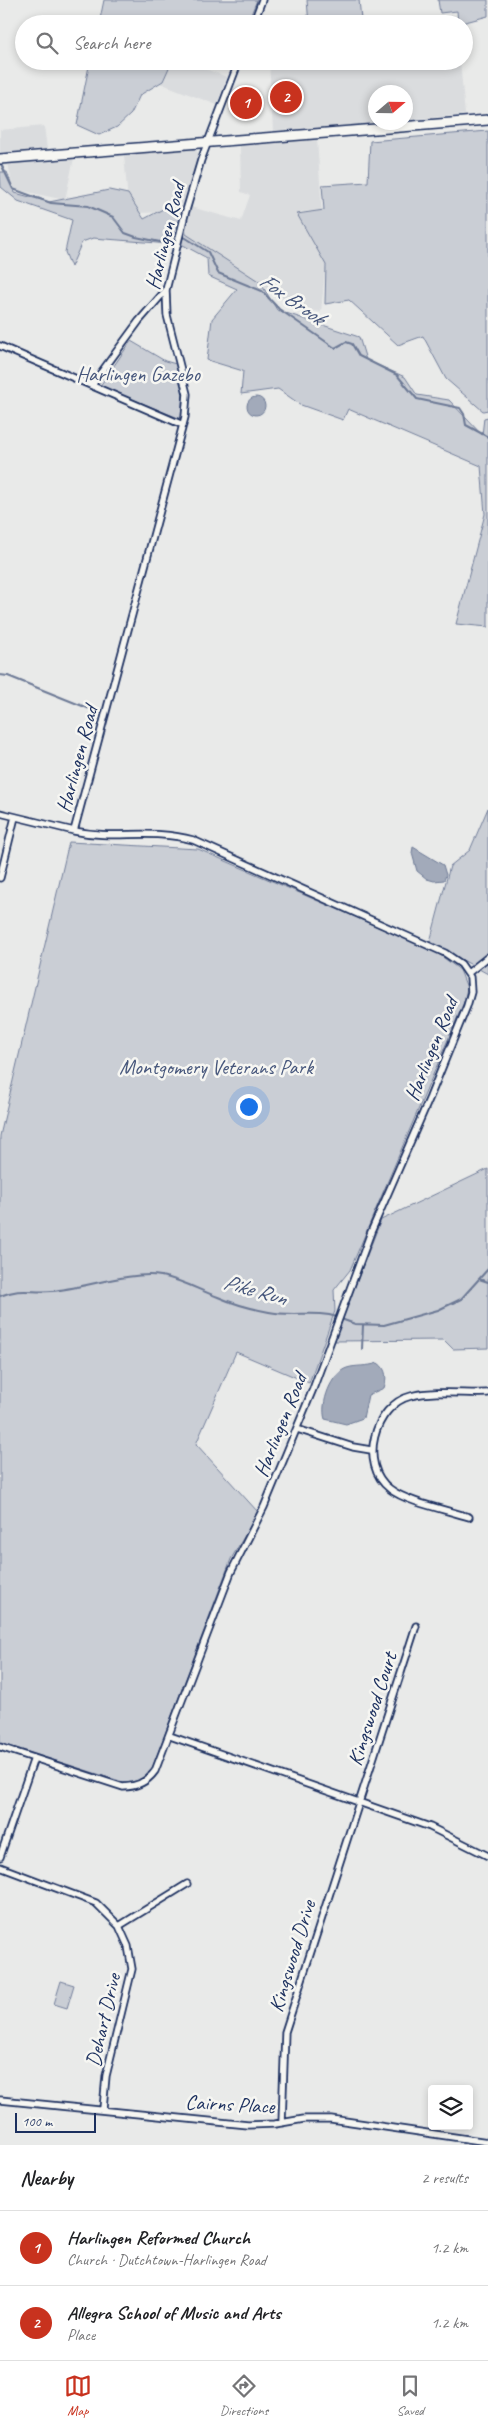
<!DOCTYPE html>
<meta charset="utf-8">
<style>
body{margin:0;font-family:Caveat,sans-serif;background:#f2f2f2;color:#202124}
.controls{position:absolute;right:15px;bottom:15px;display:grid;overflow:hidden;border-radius:5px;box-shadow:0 2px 8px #0003}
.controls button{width:45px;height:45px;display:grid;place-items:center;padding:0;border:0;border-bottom:1px solid #e0e0e0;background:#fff;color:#202124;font:25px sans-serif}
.compass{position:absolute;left:368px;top:85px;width:45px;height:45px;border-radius:50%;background:#fff;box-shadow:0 2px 8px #0003;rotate:70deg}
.scale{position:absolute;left:15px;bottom:12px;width:81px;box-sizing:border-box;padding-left:5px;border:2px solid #1b2f5e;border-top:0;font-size:14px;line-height:18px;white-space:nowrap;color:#1b2f5e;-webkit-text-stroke:4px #f6f6f2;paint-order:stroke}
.you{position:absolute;left:248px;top:1106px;width:18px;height:18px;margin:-12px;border:4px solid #fff;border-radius:50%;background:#1a73e8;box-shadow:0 0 0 8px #1a73e833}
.badge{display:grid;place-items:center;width:32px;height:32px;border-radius:50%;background:#c8321e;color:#fff;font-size:16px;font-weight:700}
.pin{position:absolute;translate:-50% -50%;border:2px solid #fff;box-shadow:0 1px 5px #0006}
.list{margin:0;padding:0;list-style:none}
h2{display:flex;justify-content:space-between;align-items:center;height:65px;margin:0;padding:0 20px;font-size:21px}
h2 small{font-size:16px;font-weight:400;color:#757577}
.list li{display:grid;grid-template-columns:32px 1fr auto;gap:15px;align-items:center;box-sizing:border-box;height:75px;padding:0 20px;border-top:1px solid #e0e0e0}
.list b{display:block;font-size:19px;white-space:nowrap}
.list p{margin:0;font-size:16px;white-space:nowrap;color:#757577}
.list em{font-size:16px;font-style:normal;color:#757577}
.icon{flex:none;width:28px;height:28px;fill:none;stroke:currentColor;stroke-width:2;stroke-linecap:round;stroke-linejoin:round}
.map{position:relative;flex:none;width:488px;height:2145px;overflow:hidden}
.search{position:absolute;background:#fff;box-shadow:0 2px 8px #0003;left:15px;right:15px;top:15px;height:55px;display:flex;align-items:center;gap:12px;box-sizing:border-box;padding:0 18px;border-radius:28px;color:#757577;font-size:19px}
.sheet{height:215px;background:#fff}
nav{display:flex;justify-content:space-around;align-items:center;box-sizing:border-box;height:70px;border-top:1px solid #e0e0e0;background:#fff;font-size:14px;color:#757577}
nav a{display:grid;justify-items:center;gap:2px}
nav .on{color:#c8321e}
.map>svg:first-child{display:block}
.built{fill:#dadcde}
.green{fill:#caced5;stroke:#727e9a}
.water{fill:#a2aaba;stroke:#6c7995}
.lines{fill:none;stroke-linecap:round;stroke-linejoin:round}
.stream{stroke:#6c7995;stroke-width:2}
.minor-casing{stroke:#1b2f5e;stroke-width:9}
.highway-casing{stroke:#1b2f5e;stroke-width:12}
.minor{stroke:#f6f6f2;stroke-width:5.5}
.highway{stroke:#f6f6f2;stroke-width:9}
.labels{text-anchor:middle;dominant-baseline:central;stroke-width:5;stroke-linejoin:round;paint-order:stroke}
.street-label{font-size:21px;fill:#1b2f5e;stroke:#f6f6f2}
.park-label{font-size:21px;fill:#47577c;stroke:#f6f6f2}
.water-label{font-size:22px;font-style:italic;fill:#44547a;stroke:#f6f6f2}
</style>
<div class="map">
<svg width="488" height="2145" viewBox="0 0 488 2145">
<rect width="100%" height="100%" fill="#e9eae9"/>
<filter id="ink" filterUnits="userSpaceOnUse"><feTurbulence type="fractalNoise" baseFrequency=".02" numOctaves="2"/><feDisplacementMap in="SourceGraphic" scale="10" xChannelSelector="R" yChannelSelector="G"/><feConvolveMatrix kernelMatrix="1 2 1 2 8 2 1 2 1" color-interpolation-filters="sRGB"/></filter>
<g filter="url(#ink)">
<!-- built -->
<path class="built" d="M 456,18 L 457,24 L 374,24 Z
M 168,61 L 184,61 L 227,77 L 217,105 L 160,83 Z
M 269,61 L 460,61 L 465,115 L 406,120 L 406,92 L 376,92 L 376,122 L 381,123 L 273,131 Z
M 44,126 L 47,149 L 0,153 L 0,130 Z
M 317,139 L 322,211 L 299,212 L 330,223 L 321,312 L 297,308 L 184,236 L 191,207 L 241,221 L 250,195 L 241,192 L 240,145 Z
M 195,148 L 199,154 L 182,212 L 129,213 L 124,155 Z
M 74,158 L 65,200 L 13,189 L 8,163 Z"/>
<!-- green -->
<path class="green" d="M 104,0 L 257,0 L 247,24 L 99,24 Z
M 307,0 L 359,0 L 361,19 L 309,24 Z
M 438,0 L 488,0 L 488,16 L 458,24 L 457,11 L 440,13 Z
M 90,61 L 172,61 L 163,81 L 140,95 L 131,114 L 117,127 L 99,135 L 77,125 Z
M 488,131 L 488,410 L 483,411 L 446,379 L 423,336 L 398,345 L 349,300 L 325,304 L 326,265 L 297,214 L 324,210 L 322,185 L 368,182 L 370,141 Z
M 0,172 L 7,172 L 15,193 L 49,202 L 109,190 L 128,194 L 144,219 L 163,209 L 183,216 L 186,234 L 260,282 L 277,310 L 359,337 L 366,360 L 405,377 L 417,395 L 449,400 L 482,435 L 484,418 L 488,417 L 488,627 L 456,624 L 485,514 L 481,466 L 348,409 L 343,420 L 301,405 L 278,389 L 241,394 L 243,371 L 207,360 L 212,319 L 237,289 L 208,276 L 207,258 L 183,245 L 93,238 L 82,242 L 71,267 L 65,252 L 72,220 L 18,201 L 1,187 Z
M 131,341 L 165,361 L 176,364 L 183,390 L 181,419 L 100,386 Z
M 488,808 L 488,974 L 430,942 L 450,866 L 470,850 Z
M 69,842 L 198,849 L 436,952 L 460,970 L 467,988 L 464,1002 L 350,1270 L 334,1290 L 335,1311 L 309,1383 L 236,1352 L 196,1444 L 258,1512 L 254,1522 L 252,1523 L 231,1559 L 153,1766 L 141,1780 L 126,1783 L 0,1743 L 0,1136 Z
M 488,1169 L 488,1348 L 453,1349 L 444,1340 L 333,1341 L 381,1220 Z
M 61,1981 L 74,1985 L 67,2008 L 54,2004 Z"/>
<!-- water -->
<path class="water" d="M247 406a9 9 0 1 1 18 0a9 9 0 1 1-18 0Z
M 413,847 L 443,865 L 446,875 L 444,880 L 434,881 L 427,879 L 417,871 L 412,853 Z
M 378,1363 C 387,1369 387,1379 384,1388 L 368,1395 L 363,1418 L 346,1424 L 325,1419 C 320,1404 331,1373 347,1368 C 356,1365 367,1367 378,1363 Z"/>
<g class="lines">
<!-- stream -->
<path class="stream" d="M 0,162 L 13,189 L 51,203 L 88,206 L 113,217 L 125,233 L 136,237 L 160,242 L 173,235 L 186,238 L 208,252 L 218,273 L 262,291 L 279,309 L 335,348 L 346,342 L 352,344 L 359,356 L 397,375 L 417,399 L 460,408 L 464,414 L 466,425 L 488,437
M 0,675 L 8,676 L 100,713
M 479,1279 L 488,1282
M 0,1296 C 21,1287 31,1293 52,1291 C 84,1288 131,1271 161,1276 C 182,1280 199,1290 218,1297 C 234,1304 253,1309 269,1312 C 292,1317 317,1310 337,1317
M 341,1319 L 355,1324 L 384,1325 L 438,1310 L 461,1299 L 488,1269
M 362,1349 L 363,1325"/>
<!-- minor casing -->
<g class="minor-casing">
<path id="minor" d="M 253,24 L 262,0
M 0,346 L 183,425
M 92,385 L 139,321 L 166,290
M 0,813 L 74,831
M 0,878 L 15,817
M 468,973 L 488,957
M 297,1429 L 353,1447 L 371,1450
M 469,1517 C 448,1510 406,1502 390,1489 C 358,1465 374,1405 411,1396 C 435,1390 464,1394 488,1393
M 170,1736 L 430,1827 L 488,1856
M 0,1747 L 123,1787 C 137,1787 147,1782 155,1771 L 231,1572 L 264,1507 L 313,1389 L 371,1232 L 430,1097 L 467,1006 L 471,992 L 470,977 L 461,964 L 445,953 L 193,840 C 151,828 115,840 74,831 L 185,417 L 187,394 L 167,315 L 166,290 L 185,214 L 201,160 L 239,61
M 0,1857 L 34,1758
M 0,1867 L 96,1903 L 119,1926 L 128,1946 L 132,1969 L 106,2076 L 103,2109
M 119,1926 L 187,1884
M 0,2100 L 248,2125 L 275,2124 L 304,2119 L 331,2119 L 488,2142
M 282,2123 L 285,2032 L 416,1626"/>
</g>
<!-- highway casing -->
<g class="highway-casing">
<path id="highway" d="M 0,159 L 488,120"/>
</g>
<!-- minor -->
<use href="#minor" class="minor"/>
<!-- highway -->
<use href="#highway" class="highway"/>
</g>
</g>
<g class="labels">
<!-- street labels -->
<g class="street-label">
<text transform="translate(165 236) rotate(-76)">Harlingen Road</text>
<text transform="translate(77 759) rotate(-75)">Harlingen Road</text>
<text transform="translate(431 1049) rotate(-68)">Harlingen Road</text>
<text transform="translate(280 1425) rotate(-68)">Harlingen Road</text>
<text transform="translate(372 1709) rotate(-72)">Kingswood Court</text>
<text transform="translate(292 1956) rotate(-73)">Kingswood Drive</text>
<text transform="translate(103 2020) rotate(-77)">Dehart Drive</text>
<text transform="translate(230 2104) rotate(3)">Cairns Place</text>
</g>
<!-- park labels -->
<g class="park-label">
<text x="138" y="374">Harlingen Gazebo</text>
<text x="216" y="1067">Montgomery Veterans Park</text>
</g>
<!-- water labels -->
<g class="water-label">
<text transform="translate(292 299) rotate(35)">Fox Brook</text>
<text transform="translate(255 1290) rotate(16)">Pike Run</text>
</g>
</g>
</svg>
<div class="controls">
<button><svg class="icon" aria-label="layers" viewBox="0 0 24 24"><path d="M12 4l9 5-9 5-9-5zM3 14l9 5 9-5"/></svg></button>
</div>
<svg class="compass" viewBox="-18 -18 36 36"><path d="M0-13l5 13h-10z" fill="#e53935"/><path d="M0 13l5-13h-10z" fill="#757577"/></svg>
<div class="scale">100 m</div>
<div class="you"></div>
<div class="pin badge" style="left:246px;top:103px">1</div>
<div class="pin badge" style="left:286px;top:97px">2</div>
<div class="search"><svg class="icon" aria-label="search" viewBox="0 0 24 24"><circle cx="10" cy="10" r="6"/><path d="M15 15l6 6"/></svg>Search here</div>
</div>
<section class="sheet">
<h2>Nearby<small>2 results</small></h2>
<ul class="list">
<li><span class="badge">1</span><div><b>Harlingen Reformed Church</b><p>Church · Dutchtown-Harlingen Road</p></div><em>1.2 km</em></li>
<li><span class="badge">2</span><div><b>Allegra School of Music and Arts</b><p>Place</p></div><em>1.2 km</em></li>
</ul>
</section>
<nav>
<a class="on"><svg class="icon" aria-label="map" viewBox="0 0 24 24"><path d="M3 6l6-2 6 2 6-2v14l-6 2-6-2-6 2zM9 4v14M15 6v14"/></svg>Map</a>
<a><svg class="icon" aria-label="directions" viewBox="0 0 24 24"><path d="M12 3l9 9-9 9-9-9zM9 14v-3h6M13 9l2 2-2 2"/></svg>Directions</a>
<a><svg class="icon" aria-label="saved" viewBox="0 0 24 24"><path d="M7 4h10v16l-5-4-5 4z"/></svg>Saved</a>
</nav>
